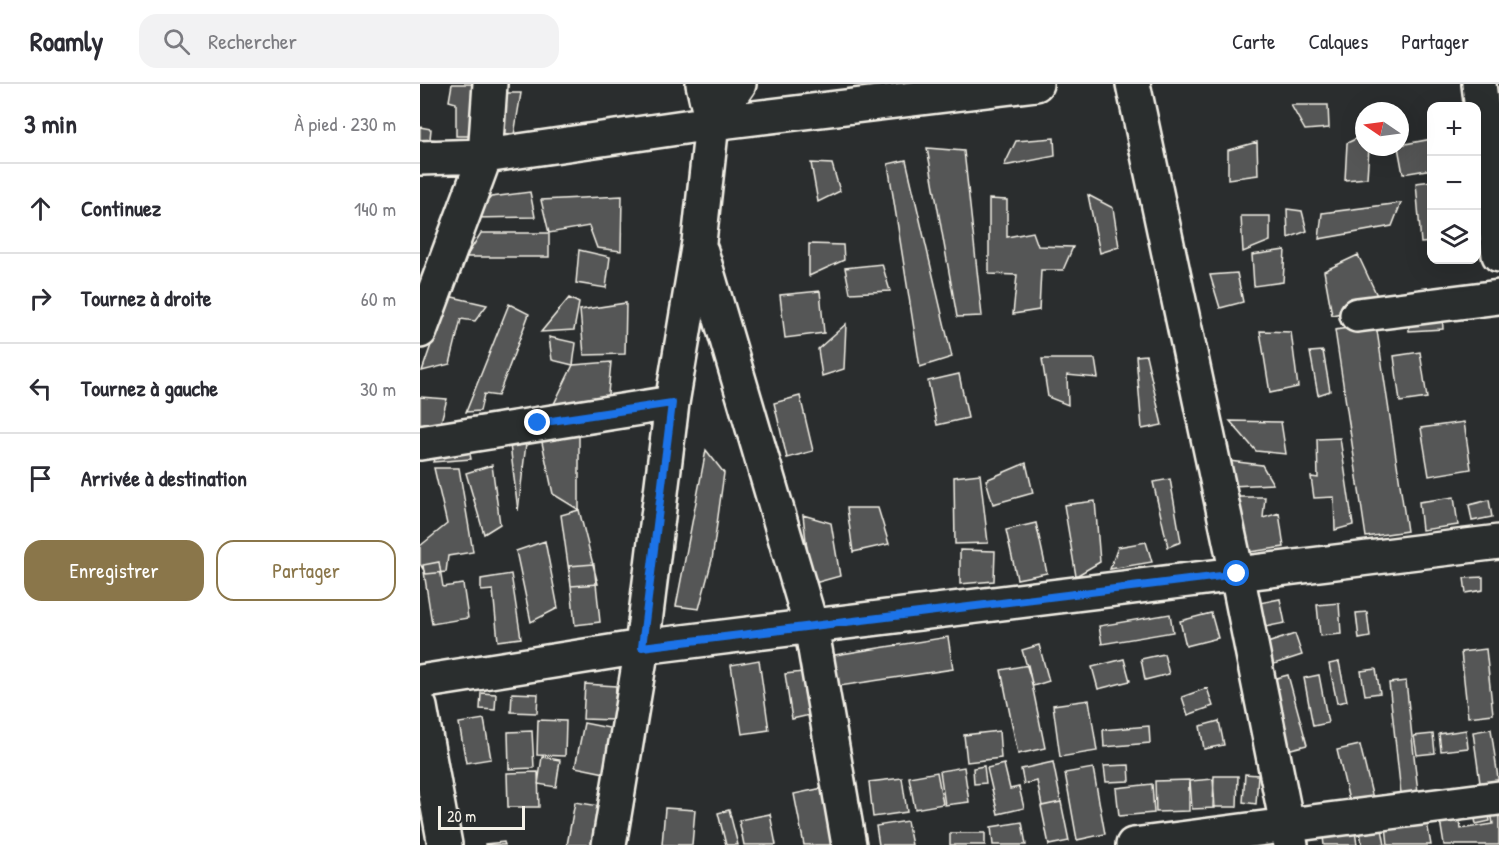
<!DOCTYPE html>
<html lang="fr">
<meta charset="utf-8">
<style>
body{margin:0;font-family:"Patrick Hand",sans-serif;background:#f2f2f3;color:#2b2b33}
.controls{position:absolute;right:18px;top:18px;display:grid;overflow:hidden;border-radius:12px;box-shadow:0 6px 24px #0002}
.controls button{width:54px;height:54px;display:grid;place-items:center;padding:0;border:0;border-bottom:2px solid #e1e1e2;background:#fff;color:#2b2b33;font:30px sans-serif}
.compass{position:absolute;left:935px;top:18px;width:54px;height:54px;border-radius:50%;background:#fff;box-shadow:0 6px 24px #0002;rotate:283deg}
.scale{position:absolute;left:18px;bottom:15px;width:87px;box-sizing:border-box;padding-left:6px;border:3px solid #f4f1e8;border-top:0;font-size:16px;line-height:21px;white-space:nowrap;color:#f4f1e8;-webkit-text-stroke:4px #2a2d2e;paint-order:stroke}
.stop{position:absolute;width:18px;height:18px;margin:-14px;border:4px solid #1a73e8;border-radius:50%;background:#fff}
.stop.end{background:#1a73e8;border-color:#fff;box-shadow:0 2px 6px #0008}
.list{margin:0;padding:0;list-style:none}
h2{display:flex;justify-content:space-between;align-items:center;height:78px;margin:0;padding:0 24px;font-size:26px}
h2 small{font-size:20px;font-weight:400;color:#7c7c81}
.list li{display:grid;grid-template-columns:39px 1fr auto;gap:18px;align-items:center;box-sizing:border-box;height:90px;padding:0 24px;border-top:2px solid #e1e1e2}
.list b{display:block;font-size:22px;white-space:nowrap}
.list em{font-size:20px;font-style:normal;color:#7c7c81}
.actions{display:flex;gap:12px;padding:18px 24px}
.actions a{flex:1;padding:14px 0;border:2px solid #8a764a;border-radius:18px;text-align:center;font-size:21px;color:#8a764a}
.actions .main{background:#8a764a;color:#fff}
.icon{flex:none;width:33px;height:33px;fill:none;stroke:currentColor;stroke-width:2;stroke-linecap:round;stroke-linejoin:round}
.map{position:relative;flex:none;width:1079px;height:761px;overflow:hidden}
header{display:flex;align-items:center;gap:36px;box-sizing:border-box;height:84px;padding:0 30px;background:#fff;border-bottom:2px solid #e1e1e2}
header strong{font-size:28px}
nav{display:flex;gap:33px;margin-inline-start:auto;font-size:21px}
.search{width:420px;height:54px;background:#f2f2f3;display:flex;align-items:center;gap:15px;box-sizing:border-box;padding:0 21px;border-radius:18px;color:#7c7c81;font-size:22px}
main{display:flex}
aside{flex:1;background:#fff}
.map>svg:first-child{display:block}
.building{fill:#555756;stroke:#f4f1e8;stroke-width:1.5}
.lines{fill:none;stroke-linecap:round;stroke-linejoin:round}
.minor-casing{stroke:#f4f1e8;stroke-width:38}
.minor{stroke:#2a2d2e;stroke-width:33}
.route{stroke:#1a73e8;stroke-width:8}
</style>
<header>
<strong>Roamly</strong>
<div class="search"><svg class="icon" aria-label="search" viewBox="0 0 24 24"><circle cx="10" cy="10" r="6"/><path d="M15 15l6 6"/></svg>Rechercher</div>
<nav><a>Carte</a><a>Calques</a><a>Partager</a></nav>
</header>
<main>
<aside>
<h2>3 min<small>À pied · 230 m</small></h2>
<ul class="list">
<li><svg class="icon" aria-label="ahead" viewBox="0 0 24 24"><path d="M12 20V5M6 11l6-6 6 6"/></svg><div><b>Continuez</b></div><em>140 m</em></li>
<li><svg class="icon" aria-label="right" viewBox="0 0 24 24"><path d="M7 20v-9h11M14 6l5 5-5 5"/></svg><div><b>Tournez à droite</b></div><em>60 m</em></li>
<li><svg class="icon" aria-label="left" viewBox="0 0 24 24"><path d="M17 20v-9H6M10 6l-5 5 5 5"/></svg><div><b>Tournez à gauche</b></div><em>30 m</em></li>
<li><svg class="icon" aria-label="arrive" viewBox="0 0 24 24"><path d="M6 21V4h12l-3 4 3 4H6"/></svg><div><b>Arrivée à destination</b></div></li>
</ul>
<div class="actions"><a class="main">Enregistrer</a><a>Partager</a></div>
</aside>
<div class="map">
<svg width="1079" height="761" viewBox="0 0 1079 761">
<rect width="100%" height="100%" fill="#2a2d2e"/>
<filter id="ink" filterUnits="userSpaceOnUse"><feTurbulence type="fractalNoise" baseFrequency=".0167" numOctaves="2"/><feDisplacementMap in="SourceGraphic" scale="12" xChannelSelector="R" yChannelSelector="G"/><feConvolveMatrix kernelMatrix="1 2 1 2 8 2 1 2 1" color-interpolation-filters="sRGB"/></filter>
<g filter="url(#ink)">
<!-- building -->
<path class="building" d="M 32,0 L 58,0 L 52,52 L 36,52 L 36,19 L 29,17 Z
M 68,9 L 101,9 L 91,69 L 62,67 Z
M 871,21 L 908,21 L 909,44 L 885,46 Z
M 0,43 L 11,45 L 10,55 L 27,57 L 0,73 Z
M 944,51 L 944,63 L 949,63 L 947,94 L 925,96 L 927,59 Z
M 634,54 L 635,72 L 584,82 L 596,57 Z
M 1012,55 L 1012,85 L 983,90 L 978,63 L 980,61 Z
M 837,58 L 838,91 L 808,95 L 808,66 Z
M 507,64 L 544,67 L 562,232 L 537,233 Z
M 486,76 L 532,273 L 500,283 L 468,80 Z
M 391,79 L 412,80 L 420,107 L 398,118 Z
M 1012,97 L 1012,158 L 1001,159 L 996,99 Z
M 110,108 L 115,133 L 53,134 L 71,113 Z
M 668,111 L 693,124 L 699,163 L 680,169 Z
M 202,112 L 201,167 L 177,164 L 169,142 L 129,149 L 121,116 Z
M 569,115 L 587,116 L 587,153 L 613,148 L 618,162 L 653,163 L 643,186 L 621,186 L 619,226 L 593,230 L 597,191 L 569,190 Z
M 981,119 L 972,142 L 899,155 L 902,129 Z
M 867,125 L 882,127 L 887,147 L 868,154 Z
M 821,132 L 850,132 L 850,157 L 823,168 Z
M 61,149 L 129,149 L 129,173 L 46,173 Z
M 389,160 L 423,161 L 424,176 L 389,192 Z
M 159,166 L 190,173 L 186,204 L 156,199 Z
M 865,166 L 863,198 L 834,202 L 832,171 Z
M 938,171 L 961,220 L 912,231 L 904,187 Z
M 462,180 L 470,207 L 430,209 L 425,184 Z
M 817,189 L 823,218 L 800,224 L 790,191 Z
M 400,207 L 404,249 L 365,254 L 360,211 Z
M 28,212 L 67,221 L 55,237 L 41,235 L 30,280 L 2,287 Z
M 149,214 L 159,219 L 154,246 L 121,248 Z
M 206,219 L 205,270 L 164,271 L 160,226 Z
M 89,220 L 109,230 L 78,312 L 64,310 L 60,327 L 46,328 Z
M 1022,228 L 1023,245 L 989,247 L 988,231 Z
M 426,240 L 424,285 L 402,292 L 398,265 Z
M 956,240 L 987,447 L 946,453 L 915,246 Z
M 840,247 L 871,248 L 878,303 L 850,309 Z
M 129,253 L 156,259 L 153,281 L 132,276 Z
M 903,267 L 910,307 L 898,311 L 890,268 Z
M 1000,268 L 1007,314 L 980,318 L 974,272 Z
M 726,271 L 742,341 L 722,345 L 716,272 Z
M 622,275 L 675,275 L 678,294 L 647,291 L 648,321 L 628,313 Z
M 191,278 L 187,320 L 132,324 L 153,281 Z
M 539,290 L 548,334 L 517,341 L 508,297 Z
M 380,312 L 393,367 L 367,374 L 354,319 Z
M 0,313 L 27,315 L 19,345 L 0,343 Z
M 159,336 L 159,426 L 133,410 L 118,340 Z
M 810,337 L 861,338 L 866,370 L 836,367 Z
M 1044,338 L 1051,385 L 1009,392 L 1001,344 Z
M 107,351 L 98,427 L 89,352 Z
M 920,354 L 933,441 L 915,446 L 914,413 L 894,414 L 891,393 L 898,394 L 897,355 Z
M 20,359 L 48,360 L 51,375 L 13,378 Z
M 286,366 L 304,389 L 292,476 L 279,525 L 256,522 Z
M 809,377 L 842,381 L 853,400 L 811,402 Z
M 606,379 L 613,409 L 573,420 L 566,396 Z
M 72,381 L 80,440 L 64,450 L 46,389 Z
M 14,384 L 39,384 L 53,468 L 28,472 L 26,488 L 6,490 L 0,480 L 0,462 L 27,440 Z
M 560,390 L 568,459 L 535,460 L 534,393 Z
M 750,395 L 761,458 L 748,463 L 733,398 Z
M 811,413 L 845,413 L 843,434 L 859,429 L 864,463 L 823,469 Z
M 1034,413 L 1038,441 L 1002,446 L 999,418 Z
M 1069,416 L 1072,433 L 1052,437 L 1049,421 Z
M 675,417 L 680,478 L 656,492 L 644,421 Z
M 427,424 L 458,424 L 469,460 L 433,468 Z
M 159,426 L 178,500 L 151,502 L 141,431 Z
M 383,431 L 411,439 L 420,492 L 391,500 Z
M 616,439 L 627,489 L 597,495 L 586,446 Z
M 125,457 L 138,524 L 111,538 L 96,467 Z
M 726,458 L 732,478 L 690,485 L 698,463 Z
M 540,466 L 575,467 L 574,497 L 540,500 Z
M 19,478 L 23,503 L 43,500 L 48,534 L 12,540 L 3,481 Z
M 174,480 L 180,538 L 155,541 L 149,482 Z
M 91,490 L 101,554 L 78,557 L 73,506 L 61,507 L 61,495 Z
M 1063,493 L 1063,506 L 1046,509 L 1044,494 Z
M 860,515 L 865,539 L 839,544 L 834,520 Z
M 919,519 L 921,550 L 900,552 L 897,521 Z
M 947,528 L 950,553 L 939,555 L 936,529 Z
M 791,529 L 798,554 L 766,562 L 760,537 Z
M 750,530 L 753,548 L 682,560 L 679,542 Z
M 875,550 L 882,571 L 848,582 L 841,561 Z
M 528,553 L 533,585 L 413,603 L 409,572 Z
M 619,561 L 629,597 L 613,602 L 602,566 Z
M 1066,565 L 1073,630 L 1048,633 L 1041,568 Z
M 744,570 L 749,590 L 725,596 L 721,575 Z
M 704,575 L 710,597 L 678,605 L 672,583 Z
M 339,576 L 349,646 L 322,650 L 311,581 Z
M 919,578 L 927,617 L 917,619 L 909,580 Z
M 608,581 L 625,664 L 598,670 L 581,586 Z
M 956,585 L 960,609 L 945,611 L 941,587 Z
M 383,588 L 390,631 L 372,635 L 365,590 Z
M 868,591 L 887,661 L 867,666 L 849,596 Z
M 899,591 L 908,639 L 893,642 L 884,594 Z
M 986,597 L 999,718 L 982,719 L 969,599 Z
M 165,600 L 196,602 L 194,636 L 163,635 Z
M 787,604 L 793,622 L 768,631 L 762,613 Z
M 61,609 L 76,610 L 75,626 L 60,625 Z
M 92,609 L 118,610 L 117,629 L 91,628 Z
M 669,616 L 677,667 L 640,673 L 633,621 Z
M 64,635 L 71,675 L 46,679 L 39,639 Z
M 118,636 L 146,637 L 145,672 L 117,671 Z
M 799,637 L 804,661 L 784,665 L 780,642 Z
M 164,639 L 194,645 L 185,689 L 155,683 Z
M 729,642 L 730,659 L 684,663 L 683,646 Z
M 1071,645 L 1079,701 L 1061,706 L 1053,648 Z
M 1046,646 L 1048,664 L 1021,667 L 1019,650 Z
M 112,647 L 114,684 L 89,685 L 88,648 Z
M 579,647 L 581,674 L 547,678 L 544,651 Z
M 1013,650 L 1015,669 L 997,671 L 994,652 Z
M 940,661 L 955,723 L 932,729 L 917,666 Z
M 122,673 L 140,676 L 136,703 L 118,700 Z
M 633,678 L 641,718 L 622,722 L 617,697 L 604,700 L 601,685 Z
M 584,680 L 590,705 L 599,703 L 604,724 L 578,730 L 567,684 Z
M 709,681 L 710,697 L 686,698 L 684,682 Z
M 564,682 L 566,699 L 554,700 L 553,684 Z
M 544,683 L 549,718 L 525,721 L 520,687 Z
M 673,684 L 685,750 L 657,756 L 645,689 Z
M 118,688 L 119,723 L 88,723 L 87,689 Z
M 517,688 L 523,720 L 495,725 L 489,693 Z
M 825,690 L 838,691 L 836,720 L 823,718 Z
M 794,692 L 818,692 L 817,723 L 793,723 Z
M 482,694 L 487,728 L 453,733 L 449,698 Z
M 793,695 L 795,724 L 772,725 L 770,697 Z
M 769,696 L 769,727 L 736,728 L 735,697 Z
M 732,700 L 734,729 L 699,732 L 696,704 Z
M 403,704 L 414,761 L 384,761 L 374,710 Z
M 155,718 L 185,723 L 178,761 L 147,761 Z
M 641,718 L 649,757 L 629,761 L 621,722 Z
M 1079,720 L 1079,761 L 1024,761 L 1019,730 L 1038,727 L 1041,745 L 1073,740 L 1070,722 Z
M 1068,723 L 1070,737 L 1056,740 L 1053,725 Z
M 245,724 L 275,726 L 272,761 L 242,761 Z
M 309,726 L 318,761 L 306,761 L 298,729 Z
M 1005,727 L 1011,761 L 968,761 L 965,732 Z
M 350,730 L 356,761 L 324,761 L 319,736 Z
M 960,734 L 965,761 L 942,761 L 939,738 Z
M 487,737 L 492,761 L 459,761 L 456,742 Z
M 602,738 L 606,761 L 573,761 L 571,743 Z
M 934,740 L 937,761 L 904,761 L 902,745 Z
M 530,749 L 565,749 L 565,761 L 530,761 Z
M 84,758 L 85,761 L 65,761 L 65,760 Z"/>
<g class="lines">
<!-- minor casing -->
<g class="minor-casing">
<path id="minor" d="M 283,0 L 292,39
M 713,0 L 817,490 L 871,761
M 1059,0 L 1079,171
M 0,74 L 65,72 L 292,39 L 616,0
M 281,167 L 391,542 L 429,761
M 937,231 L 1079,213
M 0,247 L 65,72 L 70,0
M 0,359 L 252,319
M 0,598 L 222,563 L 1079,458
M 0,623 L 25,761
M 189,761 L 222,563 L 252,319 L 279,158 L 292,39 L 319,0
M 713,761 L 1079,714"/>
</g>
<!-- minor -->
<use href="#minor" class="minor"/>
</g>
</g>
<g class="lines" filter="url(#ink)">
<!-- route -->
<path class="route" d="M 118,339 L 252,319 L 222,563 L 817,490"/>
</g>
</svg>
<div class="controls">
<button>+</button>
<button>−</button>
<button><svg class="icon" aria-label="layers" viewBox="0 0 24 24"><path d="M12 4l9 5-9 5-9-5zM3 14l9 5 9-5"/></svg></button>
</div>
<svg class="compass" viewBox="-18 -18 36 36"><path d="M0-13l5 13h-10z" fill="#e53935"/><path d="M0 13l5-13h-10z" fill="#7c7c81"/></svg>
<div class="scale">20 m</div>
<div class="stop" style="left:817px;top:490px"></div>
<div class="stop end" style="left:118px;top:339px"></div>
</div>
</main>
